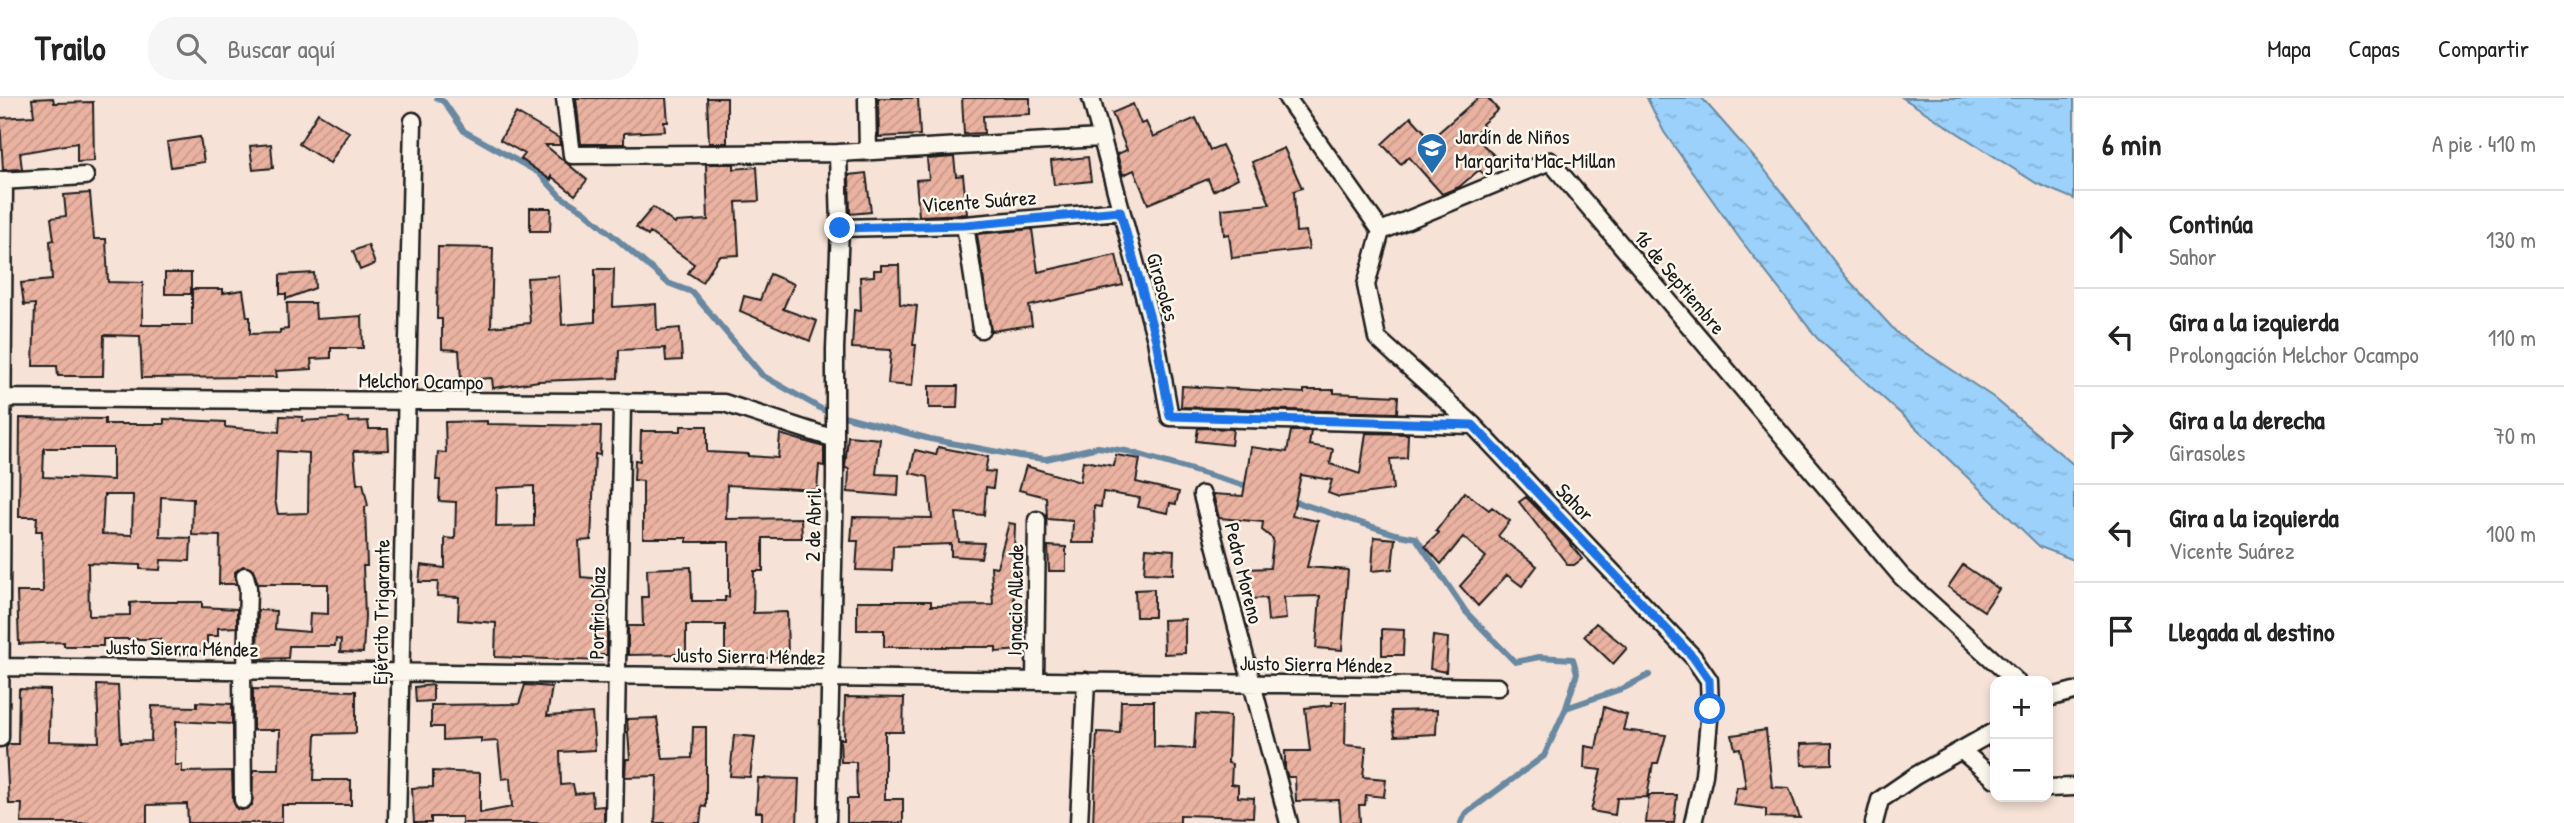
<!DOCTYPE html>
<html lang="es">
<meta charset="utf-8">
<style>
body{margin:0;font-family:"Patrick Hand",sans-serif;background:#f6f6f6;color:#222}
.controls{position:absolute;right:21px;bottom:21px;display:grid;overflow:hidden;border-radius:14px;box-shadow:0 4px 10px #0003}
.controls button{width:63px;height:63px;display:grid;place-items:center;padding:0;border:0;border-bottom:2px solid #e0e0e0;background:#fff;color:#222;font:35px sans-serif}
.stop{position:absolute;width:21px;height:21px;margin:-16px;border:5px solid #1a73e8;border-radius:50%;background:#fff}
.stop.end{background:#1a73e8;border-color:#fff;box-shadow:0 2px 7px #0008}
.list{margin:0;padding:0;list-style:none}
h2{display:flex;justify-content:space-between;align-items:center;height:91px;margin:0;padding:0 28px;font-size:30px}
h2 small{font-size:23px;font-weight:400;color:#767676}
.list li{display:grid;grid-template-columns:46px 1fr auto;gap:21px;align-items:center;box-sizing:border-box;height:98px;padding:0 28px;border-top:2px solid #e0e0e0}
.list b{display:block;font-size:26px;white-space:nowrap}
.list p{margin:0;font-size:23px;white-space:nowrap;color:#767676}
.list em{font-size:23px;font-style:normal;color:#767676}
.icon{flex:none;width:38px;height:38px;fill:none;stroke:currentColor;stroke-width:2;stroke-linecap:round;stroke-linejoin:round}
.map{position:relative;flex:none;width:2074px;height:725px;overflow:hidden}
header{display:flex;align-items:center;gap:42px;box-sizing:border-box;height:98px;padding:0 35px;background:#fff;border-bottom:2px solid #e0e0e0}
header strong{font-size:33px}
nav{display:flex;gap:38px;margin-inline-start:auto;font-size:24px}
.search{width:490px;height:63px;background:#f6f6f6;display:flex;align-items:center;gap:18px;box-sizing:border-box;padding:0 24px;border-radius:28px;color:#767676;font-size:26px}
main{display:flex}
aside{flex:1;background:#fff}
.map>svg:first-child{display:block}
.water{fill:url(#water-ripples);stroke:#6889a1;stroke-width:2}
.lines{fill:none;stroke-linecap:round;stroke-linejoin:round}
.stream{stroke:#6889a1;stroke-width:6}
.building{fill:url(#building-hatch);stroke:#1c1c1c;stroke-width:2;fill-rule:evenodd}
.street-casing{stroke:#1c1c1c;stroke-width:21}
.street{stroke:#fbf7ec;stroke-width:16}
.route{stroke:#1a73e8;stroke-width:9}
.labels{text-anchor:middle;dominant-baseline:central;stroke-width:5;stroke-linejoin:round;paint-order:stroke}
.poi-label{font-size:21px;fill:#1c1c1c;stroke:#fbf7ec;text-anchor:start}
.street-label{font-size:21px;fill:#1c1c1c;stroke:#fbf7ec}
</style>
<header>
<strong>Trailo</strong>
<div class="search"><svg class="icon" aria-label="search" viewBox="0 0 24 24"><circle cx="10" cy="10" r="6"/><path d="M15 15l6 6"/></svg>Buscar aquí</div>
<nav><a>Mapa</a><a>Capas</a><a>Compartir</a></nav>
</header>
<main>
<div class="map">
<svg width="2074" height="725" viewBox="0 0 2074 725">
<defs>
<pattern id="water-ripples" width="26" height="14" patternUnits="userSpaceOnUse" patternTransform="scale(1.75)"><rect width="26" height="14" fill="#9bd1fa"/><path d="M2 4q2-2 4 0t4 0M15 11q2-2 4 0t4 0" fill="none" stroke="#85b3d6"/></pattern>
<pattern id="building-hatch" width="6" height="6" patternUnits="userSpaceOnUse" patternTransform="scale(1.75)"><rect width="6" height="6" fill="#eab2a1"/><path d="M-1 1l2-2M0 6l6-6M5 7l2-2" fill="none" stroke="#c8988a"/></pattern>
</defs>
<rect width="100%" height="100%" fill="#f6e2d6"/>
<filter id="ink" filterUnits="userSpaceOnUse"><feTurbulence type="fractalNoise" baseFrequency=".0143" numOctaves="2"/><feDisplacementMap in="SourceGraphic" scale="14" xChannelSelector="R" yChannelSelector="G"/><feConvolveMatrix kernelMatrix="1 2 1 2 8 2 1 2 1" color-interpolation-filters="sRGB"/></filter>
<g filter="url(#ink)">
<!-- water -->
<path class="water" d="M 1647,0 L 1702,0 L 1764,71 L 1846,179 L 1898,236 L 1993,299 L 2074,367 L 2074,462 L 2040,449 L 1912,326 L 1817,240 L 1740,141 L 1664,34 Z
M 1903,0 L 2074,0 L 2074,101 L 2036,85 Z"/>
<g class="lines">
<!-- stream -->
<path class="stream" d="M 437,0 L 444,4 L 464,33 L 539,75 L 560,98 L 584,113 L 668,185 L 692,194 L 762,277 L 825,313 L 930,341 L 1019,358 L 1046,361 L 1098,349 L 1126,353 L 1253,390
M 1290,402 L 1395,436 L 1416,440 L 1466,514 L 1515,564 L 1539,559 L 1573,561 L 1577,575 L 1566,610
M 1461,725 L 1465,716 L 1544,658 L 1566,610 L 1624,590 L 1649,577"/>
</g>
<!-- building -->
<path class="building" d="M 53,0 L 54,5 L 93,4 L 94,63 L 77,64 L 77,45 L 20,55 L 22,71 L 3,72 L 0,20 L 34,18 L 32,1 Z
M 576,0 L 666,0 L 668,24 L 664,24 L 665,33 L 624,35 L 624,46 L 581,46 Z
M 707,0 L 727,0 L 727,45 L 709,45 Z
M 878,0 L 918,0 L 920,37 L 879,39 Z
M 962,0 L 1030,0 L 1030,16 L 983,18 L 984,35 L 964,36 Z
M 1478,0 L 1488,0 L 1498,12 L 1482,26 L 1483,28 L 1473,37 L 1502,65 L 1484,76 L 1479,72 L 1459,89 L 1442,96 L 1409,59 L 1401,66 L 1382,46 L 1411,19 L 1431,41 Z
M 1133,6 L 1141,26 L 1146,24 L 1153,39 L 1196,20 L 1210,52 L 1222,47 L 1238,80 L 1213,93 L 1208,81 L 1148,106 L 1134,72 L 1123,77 L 1117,56 L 1127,52 L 1112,15 Z
M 318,15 L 349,34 L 330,65 L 299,46 Z
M 516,15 L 559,40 L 560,47 L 545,47 L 587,82 L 575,97 L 551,78 L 551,82 L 521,61 L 525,56 L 500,42 Z
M 200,39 L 204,64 L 171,69 L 167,44 Z
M 271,46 L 273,70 L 253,72 L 250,48 Z
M 1284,50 L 1302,90 L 1294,93 L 1296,134 L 1306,133 L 1309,151 L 1232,160 L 1229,136 L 1224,137 L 1222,111 L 1270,106 L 1252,64 Z
M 954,59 L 956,78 L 963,77 L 967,116 L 919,118 L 916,82 L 929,81 L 927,61 Z
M 1088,59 L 1091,83 L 1054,87 L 1051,63 Z
M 706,66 L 734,66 L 734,71 L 757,69 L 759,103 L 736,104 L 739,157 L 719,158 L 702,184 L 688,175 L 694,166 L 650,135 L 648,138 L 636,129 L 653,109 L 675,126 L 676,124 L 708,122 Z
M 866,75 L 871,114 L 850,116 L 849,77 Z
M 90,95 L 94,141 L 106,141 L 108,184 L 143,185 L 142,227 L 192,227 L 192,191 L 223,191 L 223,195 L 243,192 L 247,219 L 250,219 L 250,236 L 280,235 L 280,232 L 288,231 L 287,205 L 315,205 L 316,221 L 362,218 L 363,250 L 331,250 L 331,260 L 311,261 L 312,271 L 276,273 L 277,279 L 142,280 L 140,238 L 104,237 L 103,278 L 58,278 L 57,268 L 33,268 L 35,206 L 24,207 L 21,185 L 52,182 L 50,143 L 54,142 L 51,120 L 66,118 L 64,97 Z
M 530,110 L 551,110 L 550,133 L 530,133 Z
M 1032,131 L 1038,174 L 1116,157 L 1123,187 L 1029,208 L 1032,227 L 991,233 L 977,136 Z
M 368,147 L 375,166 L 360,172 L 353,153 Z
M 438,149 L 493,150 L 491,229 L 530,225 L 527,180 L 559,178 L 562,227 L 595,224 L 595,171 L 614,171 L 613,209 L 656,206 L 657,232 L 680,230 L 682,262 L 666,263 L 665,250 L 619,252 L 618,280 L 539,283 L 493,290 L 492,280 L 461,282 L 459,252 L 442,251 L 442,221 L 437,221 Z
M 881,167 L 899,167 L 900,206 L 917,208 L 913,247 L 916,247 L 912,288 L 888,286 L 891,252 L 852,250 L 854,212 L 861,213 L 860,179 L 874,178 L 874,172 L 881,172 Z
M 165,175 L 191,175 L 191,196 L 165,196 Z
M 314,175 L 315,190 L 286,201 L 286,196 L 280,196 L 280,177 Z
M 770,176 L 794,186 L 783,211 L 817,223 L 810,243 L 740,213 L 744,198 L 760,202 Z
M 929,288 L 958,288 L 957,310 L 929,310 Z
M 1182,288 L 1304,295 L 1304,292 L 1334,292 L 1334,295 L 1398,298 L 1397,315 L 1181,309 Z
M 280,318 L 303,319 L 302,323 L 348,320 L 349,324 L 368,323 L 369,331 L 388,331 L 389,352 L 354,353 L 357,386 L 363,385 L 368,408 L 365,409 L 367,468 L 363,468 L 365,518 L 363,555 L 340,554 L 341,542 L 336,541 L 335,548 L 289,548 L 288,560 L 257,561 L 258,512 L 276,513 L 275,531 L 309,534 L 310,515 L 328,516 L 328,486 L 258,486 L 253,471 L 243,468 L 235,474 L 236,486 L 219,486 L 220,438 L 192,437 L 193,401 L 161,399 L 160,439 L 191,440 L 190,463 L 161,462 L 160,472 L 140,471 L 140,467 L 88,465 L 89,518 L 130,517 L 130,505 L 139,504 L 202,504 L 202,509 L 237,511 L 237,529 L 218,530 L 218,538 L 207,538 L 207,553 L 189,553 L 189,556 L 160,556 L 160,541 L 103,541 L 103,548 L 64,548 L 64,544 L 19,546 L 17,494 L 43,494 L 42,433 L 36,433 L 37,419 L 19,419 L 20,320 L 105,321 L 105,326 L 164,326 L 164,321 L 225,324 L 225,329 L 279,334 ZM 44,350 L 113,350 L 113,382 L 43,379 ZM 277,353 L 309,355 L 308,415 L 278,416 L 275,402 ZM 104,397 L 133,397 L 132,437 L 102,436 Z
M 487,323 L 487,326 L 601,328 L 600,357 L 595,356 L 591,442 L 579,443 L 581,479 L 603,481 L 602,528 L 607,528 L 607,557 L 601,557 L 601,563 L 495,559 L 496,525 L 458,522 L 459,499 L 437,498 L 438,484 L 419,484 L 421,467 L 445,470 L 445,440 L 455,441 L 456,404 L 439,403 L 440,382 L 436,382 L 438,354 L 446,355 L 445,324 ZM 534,388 L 534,428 L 496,429 L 497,390 Z
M 681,328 L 707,328 L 707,354 L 748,356 L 748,358 L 778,360 L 780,336 L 824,349 L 824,368 L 819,367 L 817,392 L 727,387 L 726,421 L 801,420 L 802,440 L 763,440 L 763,473 L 754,473 L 753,515 L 787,514 L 788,560 L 725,560 L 725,527 L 686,527 L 686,556 L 628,557 L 628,528 L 643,528 L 642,499 L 648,499 L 647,471 L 691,469 L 692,503 L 725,503 L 725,499 L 729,499 L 729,444 L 687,444 L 687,440 L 643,440 L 643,383 L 634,382 L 635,362 L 640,363 L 641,333 L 681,333 Z
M 1198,330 L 1233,331 L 1231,347 L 1196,343 Z
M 1291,333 L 1311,333 L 1309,347 L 1333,351 L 1330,366 L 1360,376 L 1366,335 L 1408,336 L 1407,360 L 1390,361 L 1393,392 L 1339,399 L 1328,395 L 1332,382 L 1301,377 L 1292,418 L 1318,423 L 1307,469 L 1348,472 L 1342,552 L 1316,550 L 1320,498 L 1284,499 L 1286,521 L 1268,523 L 1266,500 L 1249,501 L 1247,471 L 1270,470 L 1273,441 L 1262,432 L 1263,424 L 1219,420 L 1213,396 L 1243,398 L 1251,349 L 1287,354 Z
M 848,338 L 880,341 L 876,376 L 899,377 L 898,398 L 848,394 L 849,371 L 845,370 Z
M 938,349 L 988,359 L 985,373 L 995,374 L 993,390 L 986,389 L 984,417 L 956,415 L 959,444 L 984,445 L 981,460 L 951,458 L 951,446 L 893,448 L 892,473 L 856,472 L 858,443 L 851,443 L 853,419 L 932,420 L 928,379 L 910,375 L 915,352 L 936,357 Z
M 1116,357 L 1140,361 L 1136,384 L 1179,394 L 1176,406 L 1170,405 L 1168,415 L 1138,409 L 1140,400 L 1103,394 L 1101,409 L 1094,408 L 1095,445 L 1072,445 L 1073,423 L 1047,421 L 1046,399 L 1019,392 L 1026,368 L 1080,384 L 1083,363 L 1114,368 Z
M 1465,394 L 1489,412 L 1492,409 L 1510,423 L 1498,438 L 1537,468 L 1522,488 L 1507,477 L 1478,508 L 1460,488 L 1486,459 L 1463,439 L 1441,466 L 1425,448 L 1439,435 L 1436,433 Z
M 1526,399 L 1565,439 L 1582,461 L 1574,467 L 1568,467 L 1519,404 Z
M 1009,425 L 1015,426 L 1013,486 L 1016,534 L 1019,534 L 1020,552 L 996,554 L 996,549 L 884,549 L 884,532 L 857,532 L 857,503 L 931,503 L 931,508 L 993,507 L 991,468 L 997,469 Z
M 1374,439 L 1395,441 L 1392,471 L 1372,473 Z
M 1048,448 L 1066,449 L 1066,473 L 1049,473 Z
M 1146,450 L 1174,452 L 1173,476 L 1144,475 Z
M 1963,467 L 1999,491 L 1984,513 L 1948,489 Z
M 1154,491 L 1154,519 L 1136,519 L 1135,492 Z
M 1185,521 L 1185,555 L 1164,556 L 1163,522 Z
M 1596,525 L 1627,550 L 1613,566 L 1584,538 Z
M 1382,531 L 1404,532 L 1403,557 L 1382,557 Z
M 1433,538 L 1448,540 L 1446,574 L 1430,571 Z
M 97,587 L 118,588 L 121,644 L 151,643 L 152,608 L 197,609 L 197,604 L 232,606 L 232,626 L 176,623 L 175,667 L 182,667 L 182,674 L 232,673 L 233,703 L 237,711 L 242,712 L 252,707 L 253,672 L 279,672 L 280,632 L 253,632 L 253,591 L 356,593 L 356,635 L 316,636 L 314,682 L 351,682 L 351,707 L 282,707 L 282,725 L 188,725 L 187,706 L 147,707 L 147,725 L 21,725 L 22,706 L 9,706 L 6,649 L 9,646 L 18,646 L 19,591 L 50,592 L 49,643 L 99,644 Z
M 433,587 L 433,603 L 416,604 L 415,589 Z
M 525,587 L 552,589 L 547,618 L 592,615 L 595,652 L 560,654 L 561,687 L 573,686 L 575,696 L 592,694 L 593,709 L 604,708 L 604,725 L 462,725 L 462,719 L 431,719 L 431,725 L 414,725 L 412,690 L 433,689 L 433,673 L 480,675 L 480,715 L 512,709 L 510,680 L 502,681 L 498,643 L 481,644 L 481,640 L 443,642 L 443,629 L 431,629 L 431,607 L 519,606 Z
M 845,599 L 904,600 L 903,634 L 885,634 L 885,701 L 903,701 L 903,725 L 847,725 L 847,701 L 857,701 L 856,664 L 841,664 L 840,641 L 844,641 Z
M 1121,603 L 1154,603 L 1154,649 L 1194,651 L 1196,616 L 1230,618 L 1228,665 L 1232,666 L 1231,686 L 1238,687 L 1238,699 L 1254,700 L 1253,719 L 1180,717 L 1180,725 L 1093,725 L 1097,634 L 1120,635 Z
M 1332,604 L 1346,604 L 1345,647 L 1366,649 L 1363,679 L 1386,681 L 1384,699 L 1366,697 L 1365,707 L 1359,707 L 1360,725 L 1341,725 L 1339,702 L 1296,703 L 1295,679 L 1288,679 L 1285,671 L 1285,653 L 1310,653 L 1305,610 L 1332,607 Z
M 1604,609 L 1627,617 L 1623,632 L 1666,637 L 1658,665 L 1653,665 L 1647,699 L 1617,700 L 1615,717 L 1591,713 L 1601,672 L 1584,670 L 1585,648 L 1596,650 Z
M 1437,612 L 1436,636 L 1395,638 L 1391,613 Z
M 657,620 L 663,661 L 692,660 L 693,629 L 706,629 L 706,709 L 702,708 L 700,725 L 655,725 L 657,678 L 625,679 L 626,661 L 630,661 L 627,621 Z
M 1766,632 L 1772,689 L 1789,690 L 1800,720 L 1766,719 L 1766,711 L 1733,707 L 1737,689 L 1746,690 L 1740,650 L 1735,651 L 1732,637 Z
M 734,637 L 755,639 L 750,679 L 730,678 Z
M 1832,645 L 1832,666 L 1802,667 L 1801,646 Z
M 758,680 L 799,681 L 797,725 L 762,725 L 762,714 L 756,714 Z
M 1649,697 L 1677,697 L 1674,725 L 1646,725 Z"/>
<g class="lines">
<!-- street casing -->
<g class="street-casing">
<path id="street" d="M 565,0 L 572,57 L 838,55 L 1100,40
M 867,0 L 868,54
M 1091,0 L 1156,242 L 1170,319 L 1473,327
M 1287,0 L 1381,133
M 0,83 L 85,78
M 965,127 L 981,231
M 840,130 L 965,127 L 1120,113
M 1381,133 L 1550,63 L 1902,479 L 2016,583
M 1381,133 L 1366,187 L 1377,240 L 1473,327 L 1693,559 L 1709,582 L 1710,611 L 1704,677 L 1693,725
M 0,300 L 724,305 L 835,341
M 1202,397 L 1289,725
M 245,478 L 248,490 L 246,572
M 0,569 L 1498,589
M 242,572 L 243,702
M 1035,583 L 1037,422
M 2048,600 L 2074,593
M 0,640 L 4,82
M 1962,653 L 1995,681
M 2048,690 L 2074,689
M 397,725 L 413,23
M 614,725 L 622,306
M 827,725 L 835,382 L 835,251 L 840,130 L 838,55
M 1079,725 L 1086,583
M 1874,725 L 1880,702 L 1915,678 L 1995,633"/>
</g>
<!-- street -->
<use href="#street" class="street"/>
</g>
</g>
<g class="lines" filter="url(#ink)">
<!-- route -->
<path class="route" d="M 840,130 L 965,127 L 1120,113 L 1156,242 L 1170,318 L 1473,327 L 1693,559 L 1709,582 L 1710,611"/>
</g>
<!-- icons -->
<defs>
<g id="school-pin" transform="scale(1.575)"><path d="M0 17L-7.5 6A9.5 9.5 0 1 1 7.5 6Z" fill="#1f6fb2" stroke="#fbf7ec"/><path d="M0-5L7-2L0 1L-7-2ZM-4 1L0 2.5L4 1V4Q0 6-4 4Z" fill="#fff"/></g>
</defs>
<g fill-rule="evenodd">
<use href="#school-pin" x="1432" y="50"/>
</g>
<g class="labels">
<!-- poi labels -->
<g class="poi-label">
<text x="1455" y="38">Jardín de Niños<tspan x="1455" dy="24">Margarita Mac-Millan</tspan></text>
</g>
<!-- street labels -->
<g class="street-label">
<text transform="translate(979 103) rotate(-4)">Vicente Suárez</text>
<text transform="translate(1680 184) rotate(50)">16 de Septiembre</text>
<text transform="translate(1163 189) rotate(74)">Girasoles</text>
<text transform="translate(421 283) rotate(1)">Melchor Ocampo</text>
<text transform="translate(1575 404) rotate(46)">Sahor</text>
<text transform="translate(813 427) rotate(-89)">2 de Abril</text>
<text transform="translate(1244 475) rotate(76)">Pedro Moreno</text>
<text transform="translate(1015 502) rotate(-89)">Ignacio Allende</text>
<text transform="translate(381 514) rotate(-89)">Ejército Trigarante</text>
<text transform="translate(597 515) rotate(-89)">Porfirio Díaz</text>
<text transform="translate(182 550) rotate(1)">Justo Sierra Méndez</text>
<text transform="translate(749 558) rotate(1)">Justo Sierra Méndez</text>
<text transform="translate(1316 566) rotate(1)">Justo Sierra Méndez</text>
</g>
</g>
</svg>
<div class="controls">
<button>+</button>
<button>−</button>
</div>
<div class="stop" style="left:1710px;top:611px"></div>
<div class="stop end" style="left:840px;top:130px"></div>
</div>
<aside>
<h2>6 min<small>A pie · 410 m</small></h2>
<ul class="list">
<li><svg class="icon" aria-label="ahead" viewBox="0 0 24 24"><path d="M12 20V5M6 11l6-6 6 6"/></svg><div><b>Continúa</b><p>Sahor</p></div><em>130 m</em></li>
<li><svg class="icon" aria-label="left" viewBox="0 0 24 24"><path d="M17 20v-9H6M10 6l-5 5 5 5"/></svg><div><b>Gira a la izquierda</b><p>Prolongación Melchor Ocampo</p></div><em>110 m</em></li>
<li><svg class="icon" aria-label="right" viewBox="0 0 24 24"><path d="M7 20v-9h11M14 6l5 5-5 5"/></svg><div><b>Gira a la derecha</b><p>Girasoles</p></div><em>70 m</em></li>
<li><svg class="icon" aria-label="left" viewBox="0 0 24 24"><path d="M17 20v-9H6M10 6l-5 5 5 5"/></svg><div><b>Gira a la izquierda</b><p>Vicente Suárez</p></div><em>100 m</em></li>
<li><svg class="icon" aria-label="arrive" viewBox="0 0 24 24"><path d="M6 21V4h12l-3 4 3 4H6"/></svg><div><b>Llegada al destino</b></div></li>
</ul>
</aside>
</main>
